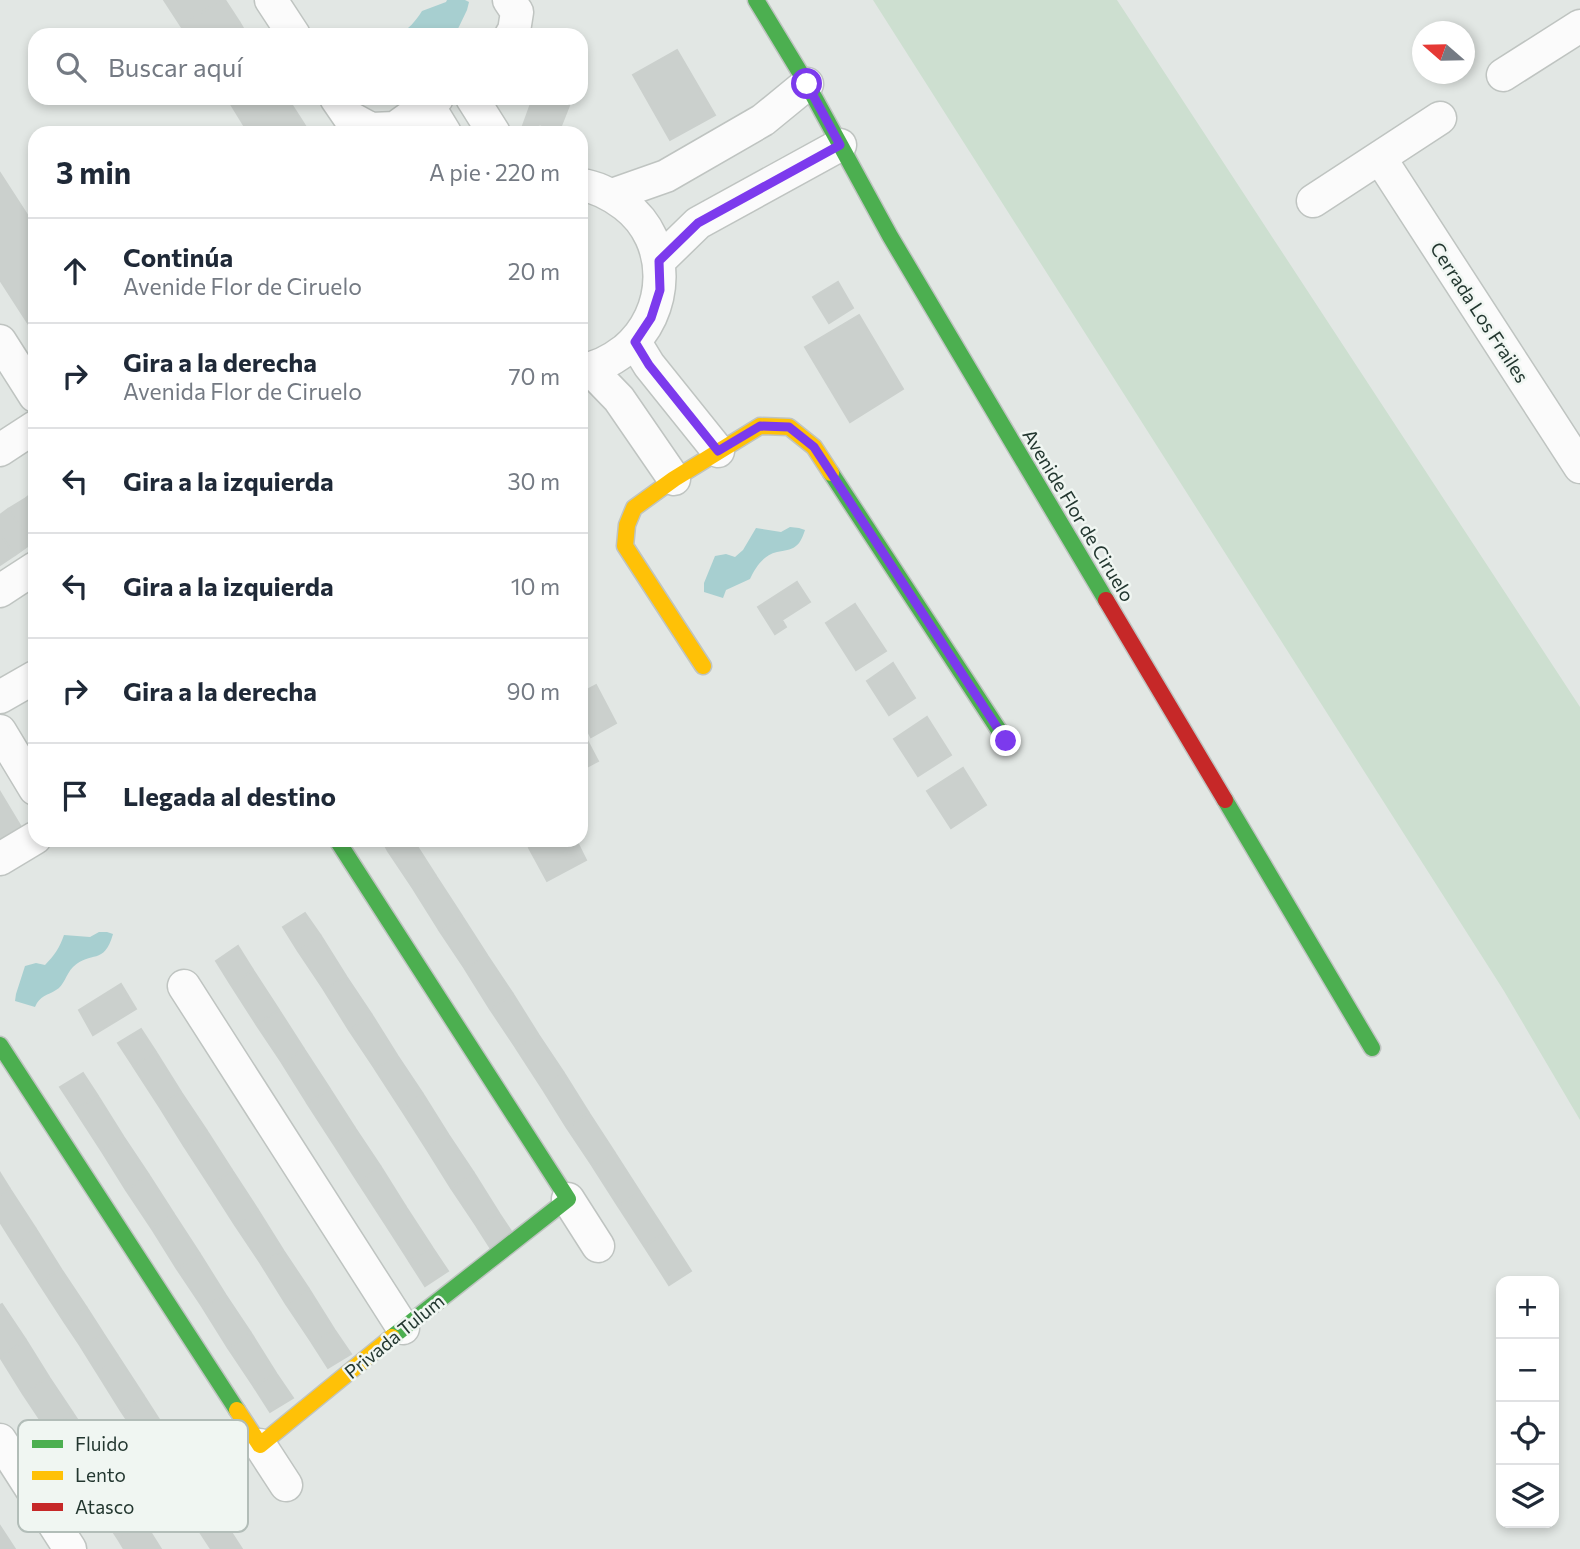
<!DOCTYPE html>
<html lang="es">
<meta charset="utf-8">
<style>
body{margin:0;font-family:Commissioner,sans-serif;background:#f2f2f3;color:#1f2937}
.controls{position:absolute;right:21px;bottom:21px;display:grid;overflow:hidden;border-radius:14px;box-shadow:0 4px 10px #0003}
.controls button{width:63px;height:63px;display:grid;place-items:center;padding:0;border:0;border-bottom:2px solid #e0e1e3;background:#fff;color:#1f2937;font:35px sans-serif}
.compass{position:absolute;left:1412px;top:21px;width:63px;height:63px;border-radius:50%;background:#fff;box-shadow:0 4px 10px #0003;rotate:290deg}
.stop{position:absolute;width:21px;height:21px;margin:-16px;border:5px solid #7c3aed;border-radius:50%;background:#fff}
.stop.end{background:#7c3aed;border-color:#fff;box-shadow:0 2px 7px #0008}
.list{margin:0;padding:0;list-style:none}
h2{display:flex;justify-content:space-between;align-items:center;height:91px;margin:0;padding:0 28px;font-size:30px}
h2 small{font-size:23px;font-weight:400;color:#747a83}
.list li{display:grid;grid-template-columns:46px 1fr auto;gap:21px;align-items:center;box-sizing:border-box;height:105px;padding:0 28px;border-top:2px solid #e0e1e3}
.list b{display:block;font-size:26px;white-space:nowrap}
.list p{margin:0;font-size:23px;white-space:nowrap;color:#747a83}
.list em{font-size:23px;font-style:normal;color:#747a83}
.icon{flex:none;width:38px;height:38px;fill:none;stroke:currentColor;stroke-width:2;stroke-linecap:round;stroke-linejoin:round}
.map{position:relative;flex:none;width:1580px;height:1549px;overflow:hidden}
.search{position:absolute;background:#fff;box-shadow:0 4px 10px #0003;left:28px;top:28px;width:560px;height:77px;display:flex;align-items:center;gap:18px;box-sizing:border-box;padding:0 24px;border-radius:21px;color:#747a83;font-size:26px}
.panel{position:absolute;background:#fff;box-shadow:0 4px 10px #0003;left:28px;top:126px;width:560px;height:721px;border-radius:21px}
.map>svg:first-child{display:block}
.green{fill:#cddfd0}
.water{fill:#a7cfd0}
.building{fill:#cbd0cd;stroke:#cbd0cd;stroke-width:2}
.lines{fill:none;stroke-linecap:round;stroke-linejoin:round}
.street-casing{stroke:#bfc4c1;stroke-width:35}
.fast-casing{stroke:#bfc4c1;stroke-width:19}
.slow-casing{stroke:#bfc4c1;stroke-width:19}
.jam-casing{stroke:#bfc4c1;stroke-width:19}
.street{stroke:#fbfbfb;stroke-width:32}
.fast{stroke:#4caf50;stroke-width:16}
.slow{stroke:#ffc107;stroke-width:16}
.jam{stroke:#c62828;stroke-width:16}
.route{stroke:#7c3aed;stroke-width:9}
.labels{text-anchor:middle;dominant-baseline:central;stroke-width:5;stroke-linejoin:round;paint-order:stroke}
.street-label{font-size:19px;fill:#233730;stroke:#f0f6f2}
.key{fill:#f0f6f2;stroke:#b2bdb8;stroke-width:2}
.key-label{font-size:19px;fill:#233730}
</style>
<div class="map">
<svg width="1580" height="1549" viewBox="0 0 1580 1549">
<rect width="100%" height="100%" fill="#e2e7e4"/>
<!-- green -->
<path class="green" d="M 873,0 L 1117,0 L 1580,707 L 1580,1120 L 1504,991 Z"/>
<!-- water -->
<path class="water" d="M 447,0 L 465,0 L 469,2 L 467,10 L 455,35 L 397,35 C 409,29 415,22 422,11 L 446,2 Z
M 790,527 L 799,528 L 805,530 C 799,549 793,549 777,552 C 763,555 755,568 750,579 L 726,590 L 723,598 L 704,592 L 704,583 L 715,556 L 726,554 L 735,557 L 743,550 L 756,528 L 781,532 Z
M 99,932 L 107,932 L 113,934 C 104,966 91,950 73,967 C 66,974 64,986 56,990 C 47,996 40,995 35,1007 L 15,1001 L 16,994 L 25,966 L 36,963 L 45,965 C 54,956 60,947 64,935 L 90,937 Z"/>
<!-- building -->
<path class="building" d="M 164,0 L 220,0 L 181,26 Z
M 220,0 L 225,0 L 240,23 L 221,35 L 187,35 L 181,26 Z
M 240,23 L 247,35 L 221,35 Z
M 677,50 L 715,115 L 670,140 L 633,75 Z
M 234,98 L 288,98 L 288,99 L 245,127 L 229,101 Z
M 533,98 L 572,98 L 559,131 L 539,124 L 536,133 L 528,133 L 521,131 Z
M 288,99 L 304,124 L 290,133 L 249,133 L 245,127 Z
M 304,124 L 310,133 L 290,133 Z
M 0,173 L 35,227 L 35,334 L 0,280 Z
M 838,282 L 853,308 L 829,323 L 813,297 Z
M 859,315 L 903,389 L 850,422 L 805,347 Z
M 35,491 L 35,511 L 26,498 Z
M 26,498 L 35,511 L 35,541 L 32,543 L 8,509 Z
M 8,509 L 32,543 L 15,555 L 0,534 L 0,515 Z
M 0,534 L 15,555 L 0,565 Z
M 797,582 L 810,602 L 782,620 L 786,627 L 775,634 L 758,607 Z
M 855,604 L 886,651 L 856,670 L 826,623 Z
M 893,663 L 915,698 L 889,715 L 867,681 Z
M 596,685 L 616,723 L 591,737 L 581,717 L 581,693 Z
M 927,717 L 951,755 L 918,776 L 894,739 Z
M 581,729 L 598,761 L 581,770 Z
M 963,768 L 986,805 L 951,828 L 927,791 Z
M 0,792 L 21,827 L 0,839 Z
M 382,840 L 405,840 L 388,851 Z
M 405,840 L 413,840 L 436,876 L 414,890 L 388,851 Z
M 544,840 L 576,840 L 586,860 L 547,881 L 529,848 Z
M 436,876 L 462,916 L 439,930 L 414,890 Z
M 305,913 L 321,936 L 298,951 L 283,927 Z
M 462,916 L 487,955 L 465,969 L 439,930 Z
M 321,936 L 346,976 L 324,990 L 298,951 Z
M 238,946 L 253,970 L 231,985 L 216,961 Z
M 487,955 L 513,994 L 490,1009 L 465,969 Z
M 253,970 L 279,1010 L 256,1024 L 231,985 Z
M 346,976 L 372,1015 L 349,1030 L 324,990 Z
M 121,984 L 136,1009 L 93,1035 L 79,1010 Z
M 513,994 L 538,1034 L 516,1048 L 490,1009 Z
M 279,1010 L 304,1049 L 282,1063 L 256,1024 Z
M 372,1015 L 397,1055 L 375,1069 L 349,1030 Z
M 141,1029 L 156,1052 L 133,1066 L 118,1043 Z
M 538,1034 L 564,1073 L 542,1088 L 516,1048 Z
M 304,1049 L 330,1089 L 307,1103 L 282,1063 Z
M 156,1052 L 181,1092 L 159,1106 L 133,1066 Z
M 397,1055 L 423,1094 L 401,1109 L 375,1069 Z
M 83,1073 L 98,1096 L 75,1110 L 60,1087 Z
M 564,1073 L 589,1113 L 567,1128 L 542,1088 Z
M 330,1089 L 355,1128 L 333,1143 L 307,1103 Z
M 181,1092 L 207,1131 L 184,1146 L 159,1106 Z
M 423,1094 L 448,1134 L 426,1148 L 401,1109 Z
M 98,1096 L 123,1136 L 101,1150 L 75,1110 Z
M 589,1113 L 615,1153 L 593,1167 L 567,1128 Z
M 355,1128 L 381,1167 L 358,1182 L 333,1143 Z
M 207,1131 L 232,1170 L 210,1186 L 184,1146 Z
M 448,1134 L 474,1173 L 451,1188 L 426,1148 Z
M 123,1136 L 149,1175 L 126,1190 L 101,1150 Z
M 615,1153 L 640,1192 L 618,1206 L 593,1167 Z
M 381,1167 L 406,1207 L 384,1222 L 358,1182 Z
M 232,1170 L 258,1210 L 235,1225 L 210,1186 Z
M 0,1173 L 10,1189 L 0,1196 Z
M 474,1173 L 499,1213 L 477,1227 L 451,1188 Z
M 149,1175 L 174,1214 L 152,1229 L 126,1190 Z
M 10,1189 L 36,1229 L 14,1244 L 0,1222 L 0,1196 Z
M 640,1192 L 666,1232 L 644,1246 L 618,1206 Z
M 406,1207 L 432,1247 L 409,1261 L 384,1222 Z
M 258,1210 L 283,1250 L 261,1264 L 235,1225 Z
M 499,1213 L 515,1237 L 493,1252 L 477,1227 Z
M 174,1214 L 200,1254 L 177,1269 L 152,1229 Z
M 36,1229 L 61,1269 L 39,1283 L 14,1244 Z
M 666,1232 L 691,1271 L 669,1285 L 644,1246 Z
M 432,1247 L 448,1271 L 425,1286 L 409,1261 Z
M 283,1250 L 309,1289 L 286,1304 L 261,1264 Z
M 200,1254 L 225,1294 L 203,1308 L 177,1269 Z
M 61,1269 L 87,1308 L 65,1323 L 39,1283 Z
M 309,1289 L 334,1329 L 312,1343 L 286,1304 Z
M 225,1294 L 251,1333 L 228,1348 L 203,1308 Z
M 2,1304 L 26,1340 L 0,1357 L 0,1305 Z
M 87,1308 L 103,1333 L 81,1347 L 65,1323 Z
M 334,1329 L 351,1354 L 328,1368 L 312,1343 Z
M 103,1333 L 118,1356 L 96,1371 L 81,1347 Z
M 251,1333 L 276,1373 L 254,1387 L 228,1348 Z
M 26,1340 L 49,1377 L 23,1394 L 0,1357 Z
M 118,1356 L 144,1396 L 121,1411 L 96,1371 Z
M 276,1373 L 293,1398 L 270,1412 L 254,1387 Z
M 49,1377 L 73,1413 L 47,1430 L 23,1394 Z
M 144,1396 L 169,1435 L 147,1450 L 121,1411 Z
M 73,1413 L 97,1449 L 70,1467 L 47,1430 Z
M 120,1486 L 144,1522 L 118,1539 L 94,1503 Z
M 220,1515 L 242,1549 L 211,1549 L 198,1529 Z
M 144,1522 L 161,1549 L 124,1549 L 118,1539 Z
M 0,1526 L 15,1549 L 0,1549 Z"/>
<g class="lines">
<!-- street casing -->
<g class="street-casing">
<path id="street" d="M 271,0 L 294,35
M 509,0 L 517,12 L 514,31 L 511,35
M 1503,75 L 1580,26
M 336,98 L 349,117 L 371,129 L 395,128 L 437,98
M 472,98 L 494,133
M 428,105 L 445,133
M 1380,158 L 1580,467
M 581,185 C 597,187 612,195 625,205 C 672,241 670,313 625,350 C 612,360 597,368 581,370
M 612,195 L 666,176 L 763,120 L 807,84
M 1313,201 L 1440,118
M 659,261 L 698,223 L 840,145
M 0,341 L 35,396
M 635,342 L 649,365 L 718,451
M 590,369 L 619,399 L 674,479
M 0,450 L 35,427
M 0,591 L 35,568
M 0,697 L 35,677
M 0,731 L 35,789
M 0,859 L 35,838
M 184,986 L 403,1328
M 568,1199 L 598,1246
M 0,1440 L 70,1549
M 260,1445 L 286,1485"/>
</g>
<!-- fast casing -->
<g class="fast-casing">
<path id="fast" d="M 756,0 L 807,84 L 890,236 L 1106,600
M 831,473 L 1006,741
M 1225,800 L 1372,1048
M 337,840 L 568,1199 L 392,1337
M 0,1045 L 237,1410"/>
</g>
<!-- slow casing -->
<g class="slow-casing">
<path id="slow" d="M 703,666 L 625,546 L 627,525 L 634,508 L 674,479 L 760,426 L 789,427 L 814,447 L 831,473
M 237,1410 L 260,1445 L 392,1337"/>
</g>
<!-- jam casing -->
<g class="jam-casing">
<path id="jam" d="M 1106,600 L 1225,800"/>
</g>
<!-- street -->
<use href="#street" class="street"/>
<!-- fast -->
<use href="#fast" class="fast"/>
<!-- slow -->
<use href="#slow" class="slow"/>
<!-- jam -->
<use href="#jam" class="jam"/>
</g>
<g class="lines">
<!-- route -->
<path class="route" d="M 807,84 L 840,145 L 698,223 L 659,261 L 660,290 L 651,318 L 635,342 L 649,365 L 718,451 L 760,426 L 789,427 L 814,447 L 1006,741"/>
</g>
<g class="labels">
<!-- street labels -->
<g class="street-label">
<text transform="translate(1480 312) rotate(57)">Cerrada Los Frailes</text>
<text transform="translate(1079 515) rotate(59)">Avenide Flor de Ciruelo</text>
<text transform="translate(394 1336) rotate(-39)">Privada Tulum</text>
</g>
</g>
<!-- legend -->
<rect x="18" y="1420" width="230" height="112" rx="10" class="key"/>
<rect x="32" y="1440" width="31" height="8" fill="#4caf50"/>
<rect x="32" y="1471" width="31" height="9" fill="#ffc107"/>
<rect x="32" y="1503" width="31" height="8" fill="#c62828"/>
<g class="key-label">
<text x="75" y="1451">Fluido</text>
<text x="75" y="1482">Lento</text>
<text x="75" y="1514">Atasco</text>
</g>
</svg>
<div class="controls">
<button>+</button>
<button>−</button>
<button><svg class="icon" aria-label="locate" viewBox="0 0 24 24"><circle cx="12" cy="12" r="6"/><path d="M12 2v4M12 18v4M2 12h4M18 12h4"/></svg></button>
<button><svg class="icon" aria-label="layers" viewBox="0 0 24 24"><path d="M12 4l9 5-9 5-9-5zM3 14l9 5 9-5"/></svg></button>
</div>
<svg class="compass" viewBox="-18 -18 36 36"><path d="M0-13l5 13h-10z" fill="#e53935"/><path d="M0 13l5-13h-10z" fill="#747a83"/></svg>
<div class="stop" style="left:807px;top:84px"></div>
<div class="stop end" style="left:1006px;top:741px"></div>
<div class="search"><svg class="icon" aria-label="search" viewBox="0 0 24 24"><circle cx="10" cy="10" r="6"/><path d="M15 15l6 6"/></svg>Buscar aquí</div>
<section class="panel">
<h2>3 min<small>A pie · 220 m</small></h2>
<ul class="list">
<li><svg class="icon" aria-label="ahead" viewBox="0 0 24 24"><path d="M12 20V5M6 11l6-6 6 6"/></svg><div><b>Continúa</b><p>Avenide Flor de Ciruelo</p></div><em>20 m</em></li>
<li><svg class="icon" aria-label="right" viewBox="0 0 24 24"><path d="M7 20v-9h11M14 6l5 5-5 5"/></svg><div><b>Gira a la derecha</b><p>Avenida Flor de Ciruelo</p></div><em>70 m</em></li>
<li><svg class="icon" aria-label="left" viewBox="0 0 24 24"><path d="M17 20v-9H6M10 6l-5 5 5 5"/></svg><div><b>Gira a la izquierda</b></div><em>30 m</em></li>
<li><svg class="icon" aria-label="left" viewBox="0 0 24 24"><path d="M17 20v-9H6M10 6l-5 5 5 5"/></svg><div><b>Gira a la izquierda</b></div><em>10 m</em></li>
<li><svg class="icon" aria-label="right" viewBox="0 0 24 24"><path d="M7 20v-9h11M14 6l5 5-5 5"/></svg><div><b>Gira a la derecha</b></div><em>90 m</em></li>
<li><svg class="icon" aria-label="arrive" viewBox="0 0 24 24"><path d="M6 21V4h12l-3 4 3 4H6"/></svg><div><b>Llegada al destino</b></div></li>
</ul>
</section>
</div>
